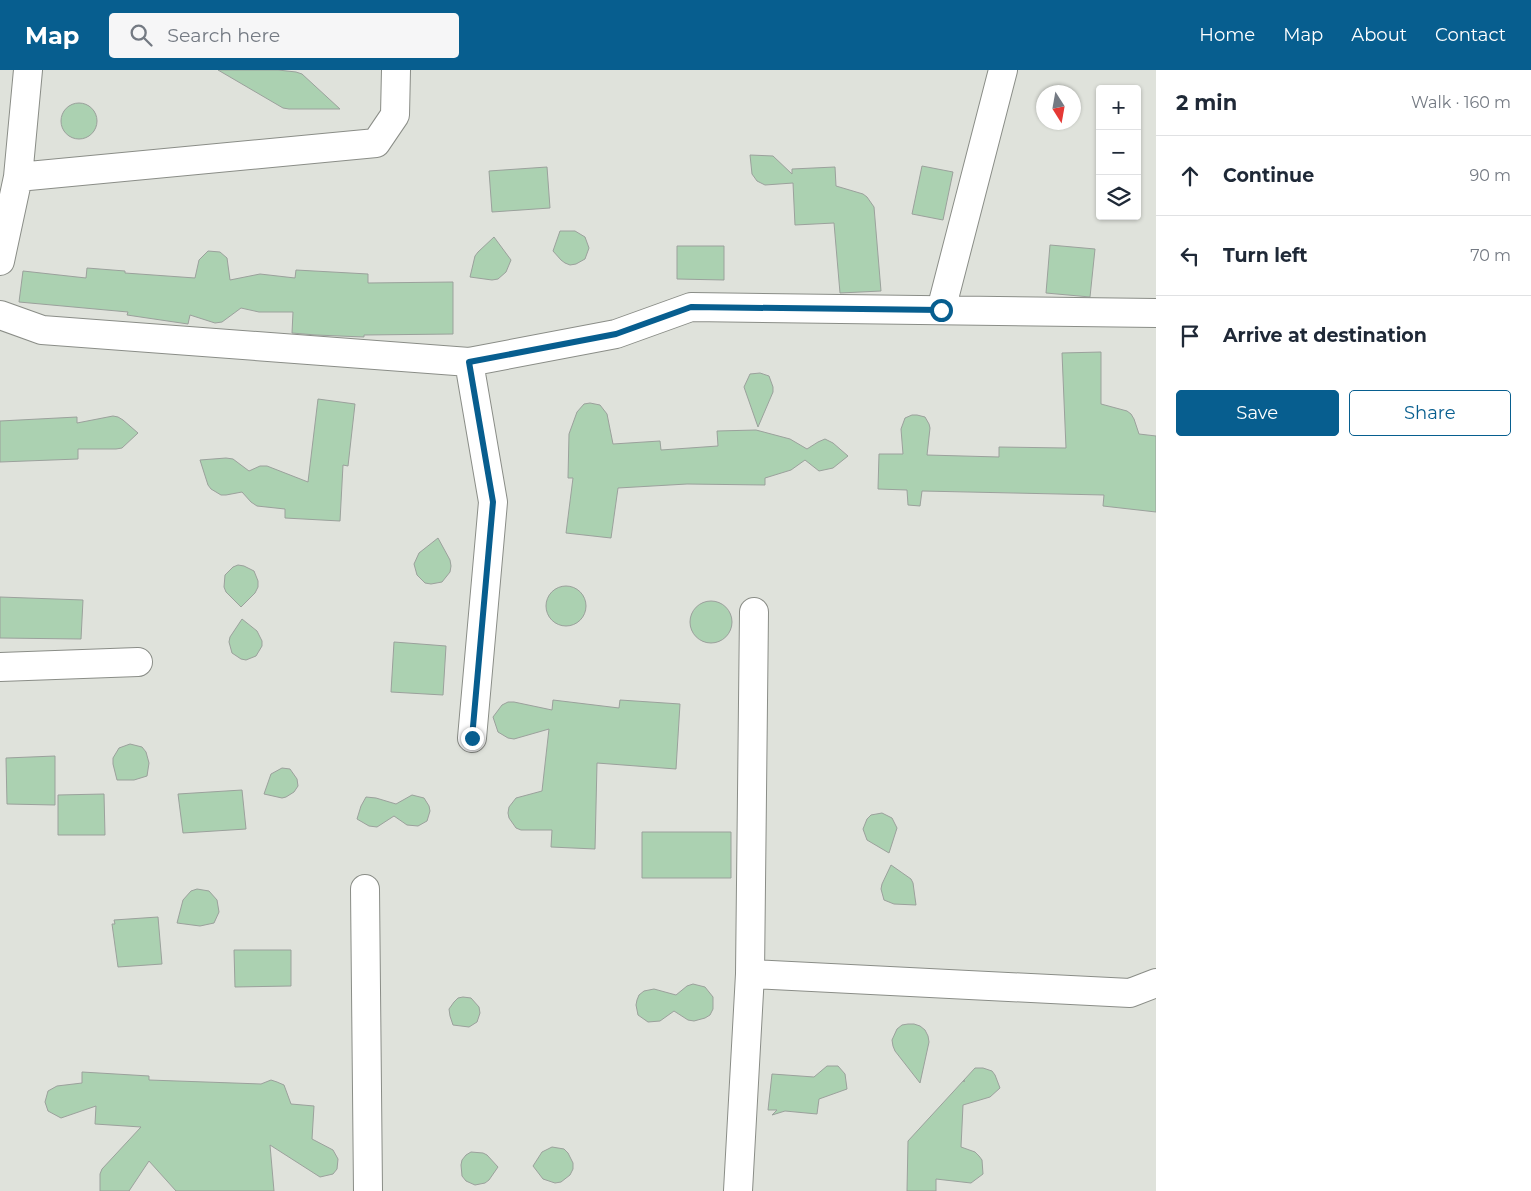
<!DOCTYPE html>
<meta charset="utf-8">
<style>
body{margin:0;font-family:Montserrat,sans-serif;background:#f6f6f7;color:#1f2937}
.controls{position:absolute;right:15px;top:15px;display:grid;overflow:hidden;border-radius:5px;box-shadow:0 1px 4px #0004}
.controls button{width:45px;height:45px;display:grid;place-items:center;padding:0;border:0;border-bottom:1px solid #e0e1e3;background:#fff;color:#1f2937;font:25px sans-serif}
.compass{position:absolute;left:1036px;top:15px;width:45px;height:45px;border-radius:50%;background:#fff;box-shadow:0 1px 4px #0004;rotate:169deg}
.stop{position:absolute;width:15px;height:15px;margin:-11px;border:4px solid #075e8f;border-radius:50%;background:#fff}
.stop.end{background:#075e8f;border-color:#fff;box-shadow:0 1px 5px #0008}
.list{margin:0;padding:0;list-style:none}
h2{display:flex;justify-content:space-between;align-items:center;height:65px;margin:0;padding:0 20px;font-size:21px}
h2 small{font-size:16px;font-weight:400;color:#747a83}
.list li{display:grid;grid-template-columns:32px 1fr auto;gap:15px;align-items:center;box-sizing:border-box;height:80px;padding:0 20px;border-top:1px solid #e0e1e3}
.list b{display:block;font-size:19px;white-space:nowrap}
.list em{font-size:16px;font-style:normal;color:#747a83}
.actions{display:flex;gap:10px;padding:15px 20px}
.actions a{flex:1;padding:11px 0;border:1px solid #075e8f;border-radius:5px;text-align:center;font-size:18px;color:#075e8f}
.actions .main{background:#075e8f;color:#fff}
.icon{flex:none;width:28px;height:28px;fill:none;stroke:currentColor;stroke-width:2;stroke-linecap:round;stroke-linejoin:round}
.map{position:relative;flex:none;width:1156px;height:1121px;overflow:hidden}
header{display:flex;align-items:center;gap:30px;box-sizing:border-box;height:70px;padding:0 25px;background:#075e8f;color:#fff}
header strong{font-size:24px}
nav{display:flex;gap:28px;margin-inline-start:auto;font-size:18px}
.search{width:350px;height:45px;background:#f6f6f7;display:flex;align-items:center;gap:12px;box-sizing:border-box;padding:0 18px;border-radius:5px;color:#747a83;font-size:19px}
main{display:flex}
aside{flex:1;background:#fff}
.map>svg:first-child{display:block}
.building{fill:#abd1b1;stroke:#9ba19c}
.lines{fill:none;stroke-linecap:round;stroke-linejoin:round}
.minor-casing{stroke:#8a8d87;stroke-width:30}
.minor{stroke:#fff;stroke-width:28}
.route{stroke:#075e8f;stroke-width:6}
</style>
<header>
<strong>Map</strong>
<div class="search"><svg class="icon" aria-label="search" viewBox="0 0 24 24"><circle cx="10" cy="10" r="6"/><path d="M15 15l6 6"/></svg>Search here</div>
<nav><a>Home</a><a>Map</a><a>About</a><a>Contact</a></nav>
</header>
<main>
<div class="map">
<svg width="1156" height="1121" viewBox="0 0 1156 1121">
<rect width="100%" height="100%" fill="#dfe2db"/>
<!-- building -->
<path class="building" d="M 218,0 L 278,0 L 296,2 L 302,4 L 340,39 L 289,39 L 283,38 Z
M61 51a18 18 0 1 1 36 0a18 18 0 1 1-36 0Z
M 750,85 L 773,86 L 792,104 L 792,99 L 835,97 L 836,116 L 863,124 L 867,127 L 874,137 L 881,221 L 840,223 L 834,153 L 795,155 L 793,113 L 765,115 L 757,111 L 752,104 Z
M 922,96 L 953,102 L 943,150 L 912,144 Z
M 547,97 L 550,138 L 492,142 L 489,101 Z
M 560,161 L 575,161 L 585,167 L 589,178 L 585,189 L 576,194 L 570,195 L 565,193 L 561,190 L 553,181 Z
M 494,167 L 511,190 L 506,202 L 498,209 L 492,210 L 470,207 L 475,186 L 478,182 Z
M 1050,175 L 1095,179 L 1090,227 L 1046,223 Z
M 677,176 L 724,176 L 724,210 L 677,209 Z
M 208,181 L 220,182 L 227,188 L 230,210 L 260,204 L 295,208 L 296,200 L 368,204 L 368,213 L 453,212 L 453,264 L 364,265 L 364,267 L 316,265 L 292,263 L 293,242 L 259,242 L 241,238 L 222,252 L 215,253 L 190,245 L 188,254 L 127,245 L 128,242 L 19,232 L 23,201 L 86,208 L 87,198 L 125,201 L 125,203 L 195,208 L 199,190 Z
M 1101,282 L 1101,334 L 1127,341 L 1131,344 L 1134,349 L 1139,364 L 1156,366 L 1156,442 L 1103,436 L 1104,425 L 922,421 L 920,436 L 908,435 L 907,420 L 878,419 L 879,384 L 903,384 L 901,359 L 905,348 L 912,345 L 917,345 L 925,347 L 929,354 L 930,358 L 927,385 L 999,387 L 999,377 L 1066,378 L 1062,283 Z
M 760,303 L 769,306 L 773,317 L 773,322 L 758,357 L 744,317 L 750,304 Z
M 318,329 L 355,334 L 348,396 L 343,395 L 340,451 L 285,448 L 285,439 L 257,436 L 251,432 L 242,422 L 226,425 L 221,425 L 211,419 L 208,415 L 200,390 L 226,388 L 233,389 L 249,401 L 260,396 L 267,396 L 308,412 Z
M 590,333 L 600,335 L 607,344 L 613,374 L 660,371 L 661,380 L 718,376 L 717,361 L 756,360 L 790,369 L 807,379 L 818,372 L 825,369 L 833,373 L 848,386 L 833,398 L 819,401 L 805,390 L 791,400 L 765,408 L 765,415 L 687,414 L 618,418 L 611,468 L 566,463 L 573,408 L 568,408 L 569,364 L 577,342 L 584,334 Z
M 113,346 L 118,347 L 123,350 L 138,363 L 122,378 L 116,379 L 78,379 L 78,389 L 0,392 L 0,351 L 77,347 L 77,353 Z
M 438,468 L 450,490 L 451,496 L 450,502 L 442,512 L 431,514 L 425,513 L 417,505 L 414,494 L 419,483 Z
M 238,495 L 244,496 L 254,501 L 258,511 L 258,517 L 255,523 L 241,537 L 226,522 L 224,517 L 225,505 L 233,497 Z
M546 536a20 20 0 1 1 40 0a20 20 0 1 1-40 0Z
M 0,527 L 83,530 L 81,569 L 0,568 Z
M690 552a21 21 0 1 1 42 0a21 21 0 1 1-42 0Z
M 242,549 L 257,561 L 262,571 L 262,576 L 256,586 L 246,590 L 241,589 L 232,583 L 229,572 L 230,567 Z
M 394,572 L 446,576 L 443,625 L 391,622 Z
M 553,630 L 619,638 L 620,630 L 680,634 L 676,699 L 597,693 L 595,779 L 551,777 L 552,760 L 521,760 L 516,758 L 509,748 L 508,743 L 509,737 L 516,728 L 542,721 L 549,659 L 514,669 L 508,668 L 498,662 L 493,647 L 502,635 L 508,632 L 514,632 L 552,640 Z
M 130,674 L 142,677 L 146,682 L 149,693 L 147,706 L 134,710 L 117,710 L 113,694 L 113,688 L 119,678 Z
M 55,686 L 55,735 L 7,734 L 6,688 Z
M 282,698 L 290,699 L 297,709 L 298,716 L 294,722 L 286,727 L 282,728 L 264,724 L 271,704 Z
M 242,720 L 246,759 L 183,763 L 178,724 Z
M 104,724 L 105,765 L 58,765 L 58,725 Z
M 412,725 L 424,728 L 429,736 L 430,741 L 427,751 L 418,756 L 407,755 L 394,746 L 377,757 L 369,756 L 357,749 L 361,736 L 366,727 L 376,728 L 396,734 Z
M 882,743 L 892,748 L 897,758 L 889,783 L 867,770 L 863,759 L 867,749 L 871,745 Z
M 642,762 L 731,762 L 731,808 L 642,808 Z
M 891,795 L 911,809 L 913,813 L 916,835 L 894,834 L 884,830 L 881,819 L 882,814 Z
M 197,819 L 209,821 L 217,830 L 219,842 L 214,853 L 200,856 L 177,853 L 183,830 L 191,821 Z
M 158,847 L 162,894 L 118,897 L 112,854 L 115,854 L 114,850 Z
M 234,880 L 291,880 L 291,916 L 235,917 Z
M 693,914 L 705,917 L 713,927 L 713,939 L 710,945 L 705,948 L 694,951 L 688,950 L 674,941 L 660,951 L 648,952 L 638,945 L 636,935 L 637,930 L 639,925 L 644,921 L 654,919 L 676,925 L 687,916 Z
M 463,927 L 471,928 L 479,937 L 480,943 L 477,952 L 469,957 L 453,955 L 450,946 L 449,939 L 454,932 L 458,928 Z
M 908,954 L 914,954 L 920,956 L 925,960 L 928,966 L 929,972 L 920,1013 L 895,981 L 893,976 L 892,970 L 897,959 L 902,955 Z
M 827,996 L 838,996 L 845,1004 L 847,1019 L 819,1029 L 817,1044 L 785,1041 L 772,1045 L 777,1040 L 768,1040 L 772,1004 L 814,1007 Z
M 975,998 L 983,998 L 992,1001 L 995,1005 L 1000,1018 L 990,1027 L 963,1035 L 961,1077 L 975,1082 L 979,1086 L 982,1090 L 983,1104 L 971,1113 L 936,1109 L 936,1121 L 907,1121 L 908,1071 L 964,1010 L 964,1012 L 964,1010 Z
M 82,1002 L 149,1006 L 149,1010 L 261,1014 L 271,1010 L 277,1012 L 284,1015 L 291,1034 L 314,1036 L 312,1069 L 333,1080 L 338,1089 L 337,1099 L 333,1104 L 320,1107 L 270,1075 L 274,1121 L 176,1121 L 149,1091 L 129,1121 L 100,1121 L 100,1104 L 102,1099 L 141,1057 L 95,1054 L 96,1036 L 61,1048 L 48,1041 L 45,1032 L 48,1021 L 57,1016 L 82,1013 Z
M 552,1077 L 564,1079 L 568,1083 L 573,1093 L 573,1099 L 570,1105 L 561,1112 L 555,1113 L 543,1109 L 533,1096 L 542,1082 Z
M 471,1082 L 483,1083 L 487,1085 L 498,1097 L 489,1110 L 485,1113 L 475,1115 L 466,1111 L 462,1106 L 461,1095 L 462,1090 L 466,1085 Z"/>
<g class="lines">
<!-- minor casing -->
<g class="minor-casing">
<path id="minor" d="M 18,107 L 376,73 L 395,45 L 396,0
M 0,191 L 18,107 L 28,0
M 941,240 L 1003,0
M 0,245 L 42,260 L 469,292 L 616,264 L 691,237 L 1156,243
M 469,292 L 493,432 L 472,668
M 0,597 L 138,592
M 365,819 L 368,1121
M 750,904 L 1130,923 L 1156,913
M 738,1121 L 750,904 L 754,542"/>
</g>
<!-- minor -->
<use href="#minor" class="minor"/>
</g>
<g class="lines">
<!-- route -->
<path class="route" d="M 472,668 L 493,432 L 469,292 L 616,264 L 691,237 L 941,240"/>
</g>
</svg>
<div class="controls">
<button>+</button>
<button>−</button>
<button><svg class="icon" aria-label="layers" viewBox="0 0 24 24"><path d="M12 4l9 5-9 5-9-5zM3 14l9 5 9-5"/></svg></button>
</div>
<svg class="compass" viewBox="-18 -18 36 36"><path d="M0-13l5 13h-10z" fill="#e53935"/><path d="M0 13l5-13h-10z" fill="#747a83"/></svg>
<div class="stop" style="left:941px;top:240px"></div>
<div class="stop end" style="left:472px;top:668px"></div>
</div>
<aside>
<h2>2 min<small>Walk · 160 m</small></h2>
<ul class="list">
<li><svg class="icon" aria-label="ahead" viewBox="0 0 24 24"><path d="M12 20V5M6 11l6-6 6 6"/></svg><div><b>Continue</b></div><em>90 m</em></li>
<li><svg class="icon" aria-label="left" viewBox="0 0 24 24"><path d="M17 20v-9H6M10 6l-5 5 5 5"/></svg><div><b>Turn left</b></div><em>70 m</em></li>
<li><svg class="icon" aria-label="arrive" viewBox="0 0 24 24"><path d="M6 21V4h12l-3 4 3 4H6"/></svg><div><b>Arrive at destination</b></div></li>
</ul>
<div class="actions"><a class="main">Save</a><a>Share</a></div>
</aside>
</main>
